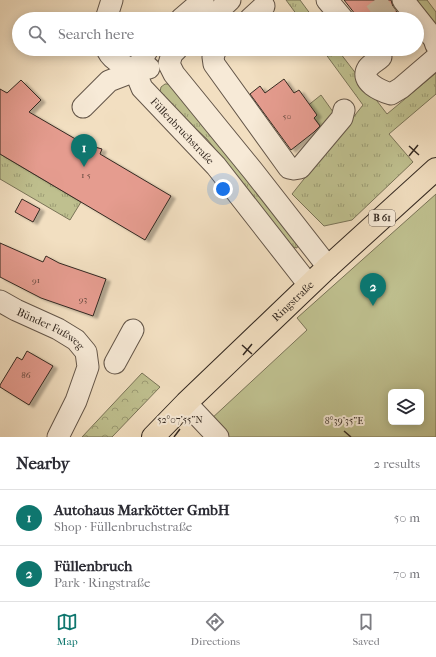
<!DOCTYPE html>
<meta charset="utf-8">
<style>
body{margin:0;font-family:"IM FELL French Canon",serif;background:#f2f2f3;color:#2b2b33}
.controls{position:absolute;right:12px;bottom:12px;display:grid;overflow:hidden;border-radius:6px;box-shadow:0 2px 10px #0003}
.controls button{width:36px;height:36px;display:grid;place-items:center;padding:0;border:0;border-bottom:1px solid #e1e1e2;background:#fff;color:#2b2b33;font:20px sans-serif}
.you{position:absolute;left:223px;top:189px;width:14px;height:14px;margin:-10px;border:3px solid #fff;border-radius:50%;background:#1a73e8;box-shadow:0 0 0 6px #1a73e833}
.badge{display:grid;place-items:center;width:26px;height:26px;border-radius:50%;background:#0f766e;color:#fff;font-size:13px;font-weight:700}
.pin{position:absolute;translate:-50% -33px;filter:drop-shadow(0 1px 2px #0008)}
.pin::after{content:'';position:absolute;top:21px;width:14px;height:12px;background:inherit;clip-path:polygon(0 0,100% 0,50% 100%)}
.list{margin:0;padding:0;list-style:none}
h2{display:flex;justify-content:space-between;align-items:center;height:52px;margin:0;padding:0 16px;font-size:17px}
h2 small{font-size:13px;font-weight:400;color:#7c7c81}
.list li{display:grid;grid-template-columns:26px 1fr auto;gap:12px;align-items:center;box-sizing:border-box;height:56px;padding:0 16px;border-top:1px solid #e1e1e2}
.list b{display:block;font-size:15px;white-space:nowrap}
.list p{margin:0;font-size:13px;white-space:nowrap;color:#7c7c81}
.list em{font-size:13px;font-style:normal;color:#7c7c81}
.icon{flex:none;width:22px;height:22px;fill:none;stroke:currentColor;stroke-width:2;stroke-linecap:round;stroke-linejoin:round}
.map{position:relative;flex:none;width:436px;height:437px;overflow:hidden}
.search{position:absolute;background:#fff;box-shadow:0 2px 10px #0003;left:12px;right:12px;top:12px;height:44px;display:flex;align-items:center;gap:10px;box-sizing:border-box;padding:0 14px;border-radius:22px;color:#7c7c81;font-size:15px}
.sheet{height:164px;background:#fff}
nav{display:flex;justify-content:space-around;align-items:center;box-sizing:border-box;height:56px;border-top:1px solid #e1e1e2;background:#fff;font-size:11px;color:#7c7c81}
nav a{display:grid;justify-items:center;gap:2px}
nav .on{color:#0f766e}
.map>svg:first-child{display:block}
.grass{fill:url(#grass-tufts);stroke:#7a7458}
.forest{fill:url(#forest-crowns);stroke:#7a7458}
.park{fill:#bfc08f;stroke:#7a7458;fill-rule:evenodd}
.building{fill:#e59c8f;stroke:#342921;filter:url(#shadow)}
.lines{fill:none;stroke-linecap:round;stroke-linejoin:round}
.minor-tunnel{stroke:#ccbba1;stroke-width:21;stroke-dasharray:21 10;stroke-linecap:butt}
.minor-casing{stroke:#645649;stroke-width:23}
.major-casing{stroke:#342921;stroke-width:24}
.highway-casing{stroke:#342921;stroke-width:24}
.minor{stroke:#f7ead7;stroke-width:21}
.major{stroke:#f2dfc1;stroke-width:22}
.highway{stroke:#f2dfc1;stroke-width:22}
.ticks{fill:none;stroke:#342921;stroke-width:1.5}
.labels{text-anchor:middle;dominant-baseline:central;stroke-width:4;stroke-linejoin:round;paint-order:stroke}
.number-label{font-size:9px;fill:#60463c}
.shield{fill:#f7ead7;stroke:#6e6358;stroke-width:1}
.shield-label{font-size:10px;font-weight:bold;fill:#342921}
.street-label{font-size:11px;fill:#342921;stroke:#f7ead7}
.ticks-label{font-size:10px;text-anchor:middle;fill:#342921;stroke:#f7ead7;stroke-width:4;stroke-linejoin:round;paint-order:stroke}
</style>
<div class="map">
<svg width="436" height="437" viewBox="0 0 436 437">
<defs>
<pattern id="grass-tufts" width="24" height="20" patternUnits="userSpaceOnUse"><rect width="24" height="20" fill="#bfc08f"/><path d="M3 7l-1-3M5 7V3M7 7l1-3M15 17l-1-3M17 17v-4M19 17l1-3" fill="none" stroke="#9c9c74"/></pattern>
<pattern id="forest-crowns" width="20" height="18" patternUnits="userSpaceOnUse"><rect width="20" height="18" fill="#bfc08f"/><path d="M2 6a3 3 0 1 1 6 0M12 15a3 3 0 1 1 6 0" fill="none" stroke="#9c9c74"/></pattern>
<filter id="shadow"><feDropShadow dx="4.5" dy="2.5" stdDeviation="1" flood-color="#0004"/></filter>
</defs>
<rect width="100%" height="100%" fill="#f2dfc1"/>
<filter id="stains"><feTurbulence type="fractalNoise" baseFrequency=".005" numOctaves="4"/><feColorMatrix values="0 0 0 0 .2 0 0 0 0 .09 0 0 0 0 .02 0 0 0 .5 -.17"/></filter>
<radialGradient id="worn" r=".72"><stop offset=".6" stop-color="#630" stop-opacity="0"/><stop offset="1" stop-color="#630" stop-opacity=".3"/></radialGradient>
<!-- grass -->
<path class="grass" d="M 286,0 L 300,0 L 314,19 L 300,19 Z
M 409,0 L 427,0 L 436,12 L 436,36 Z
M 322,49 L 337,49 L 387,114 L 436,73 L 436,94 L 389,134 L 413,162 L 352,220 L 324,226 L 292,194 L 363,105 Z
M 165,84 L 168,84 L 174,87 L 298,244 L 297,248 L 293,247 L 207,139 L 167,102 L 160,92 L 161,87 Z
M 0,154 L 81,202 L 70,220 L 0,179 Z"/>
<!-- forest -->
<path class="forest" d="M 142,373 L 160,387 L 112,437 L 82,437 Z"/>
<!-- park -->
<path class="park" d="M 321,95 L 336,116 L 321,127 L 306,107 Z
M 436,194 L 436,437 L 225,437 L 210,420 L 307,330 L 297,318 ZM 391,392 L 421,392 L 421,422 L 391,422 Z"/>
<!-- building -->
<path class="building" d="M 344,0 L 391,0 L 393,7 L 399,15 L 394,19 L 359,19 Z
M 284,79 L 294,93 L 299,90 L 317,115 L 314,118 L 320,126 L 314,132 L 291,150 L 250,94 L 260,86 L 265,93 Z
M 21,80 L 41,100 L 29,112 L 84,144 L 102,149 L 100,154 L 171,196 L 145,240 L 0,154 L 0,89 L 7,93 Z
M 22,199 L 40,209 L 33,222 L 15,212 Z
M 0,243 L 43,262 L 46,256 L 59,263 L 106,279 L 93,316 L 41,298 L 0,277 Z
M 27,351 L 53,366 L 29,405 L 0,387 L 0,385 L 17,357 L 22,360 Z"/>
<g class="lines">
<!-- minor-tunnel -->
<path class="minor-tunnel" d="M 375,0 L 389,19"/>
<!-- minor casing -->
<g class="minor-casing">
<g id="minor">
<path d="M 327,0 L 343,19"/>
<path d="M 403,0 L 434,39 L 436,45"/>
<path d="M 106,19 L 112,0"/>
<path d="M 181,19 L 203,0"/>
<path d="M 210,19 L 230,0"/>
<path d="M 250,19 L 264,6"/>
<path d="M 107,49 C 110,60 126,66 135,71"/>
<path id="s1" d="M 148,49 L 135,71 L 142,88 L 216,166 L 309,285"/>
<path d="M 177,49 L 172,54 L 169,64 L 174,74 L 253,171 L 328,267"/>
<path d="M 216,49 L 213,57 L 214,64 L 289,168 L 294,169 L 300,168 L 342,118 L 344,110"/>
<path d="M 381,57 C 377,61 371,64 368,68 C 359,82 381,91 391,94 L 401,88 L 436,58"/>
<path d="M 83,107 L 109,81 L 135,71 L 149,68"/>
<path id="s2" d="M 0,301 L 16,310 L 58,329 L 76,340 L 86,352 L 88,367 L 76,401 L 58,437"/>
<path d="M 115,363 L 133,330"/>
<path d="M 186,403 L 218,437"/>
</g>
</g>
<!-- major casing -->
<g class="major-casing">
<g id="major">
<path id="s3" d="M 153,437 L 186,403 L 328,267"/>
</g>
</g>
<!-- highway casing -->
<g class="highway-casing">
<path id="highway" d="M 328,267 L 436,169"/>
</g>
<!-- minor -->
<use href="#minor" class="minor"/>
<!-- major -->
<use href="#major" class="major"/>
<!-- highway -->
<use href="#highway" class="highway"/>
</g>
<!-- ticks -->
<path class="ticks" d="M 409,146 L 419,155M 409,156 L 418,145M 242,345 L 252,354M 243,355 L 252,344M 344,431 L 351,437M 174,437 L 180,429"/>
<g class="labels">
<!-- number labels -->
<g class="number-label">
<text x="287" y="116">50</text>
<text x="86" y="175">1-5</text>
<text x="36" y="280">91</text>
<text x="83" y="299">93</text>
<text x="26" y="375">86</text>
</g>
<!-- shield labels -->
<rect class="shield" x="369" y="210" width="26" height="16" rx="3"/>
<g class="shield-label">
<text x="382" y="218">B 61</text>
</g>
<!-- street labels -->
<g class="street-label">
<text stroke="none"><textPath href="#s1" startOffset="103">Füllenbruchstraße</textPath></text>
<text stroke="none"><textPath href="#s3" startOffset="195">Ringstraße</textPath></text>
<text stroke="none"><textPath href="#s2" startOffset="58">Bünder Fußweg</textPath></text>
</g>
</g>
<g class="ticks-label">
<text x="180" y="423">52°07'55"N</text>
<text x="344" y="424">8°39'35"E</text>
</g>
<rect width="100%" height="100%" filter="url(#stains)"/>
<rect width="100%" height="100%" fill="url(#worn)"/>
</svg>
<div class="controls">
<button><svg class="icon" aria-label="layers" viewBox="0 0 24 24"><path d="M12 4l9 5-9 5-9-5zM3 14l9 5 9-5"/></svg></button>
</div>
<div class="you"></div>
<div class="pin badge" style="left:84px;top:167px">1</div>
<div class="pin badge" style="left:373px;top:306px">2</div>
<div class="search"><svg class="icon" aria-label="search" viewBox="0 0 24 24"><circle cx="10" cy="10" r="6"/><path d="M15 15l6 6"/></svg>Search here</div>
</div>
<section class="sheet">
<h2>Nearby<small>2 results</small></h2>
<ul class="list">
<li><span class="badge">1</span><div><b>Autohaus Markötter GmbH</b><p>Shop · Füllenbruchstraße</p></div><em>50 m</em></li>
<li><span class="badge">2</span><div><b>Füllenbruch</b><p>Park · Ringstraße</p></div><em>70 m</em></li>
</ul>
</section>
<nav>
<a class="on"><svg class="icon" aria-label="map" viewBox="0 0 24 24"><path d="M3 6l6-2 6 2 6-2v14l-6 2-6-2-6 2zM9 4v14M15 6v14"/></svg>Map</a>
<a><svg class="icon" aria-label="directions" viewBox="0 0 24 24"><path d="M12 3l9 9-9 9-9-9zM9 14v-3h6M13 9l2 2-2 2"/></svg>Directions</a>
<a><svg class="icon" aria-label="saved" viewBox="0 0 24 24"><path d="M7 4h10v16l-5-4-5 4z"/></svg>Saved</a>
</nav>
